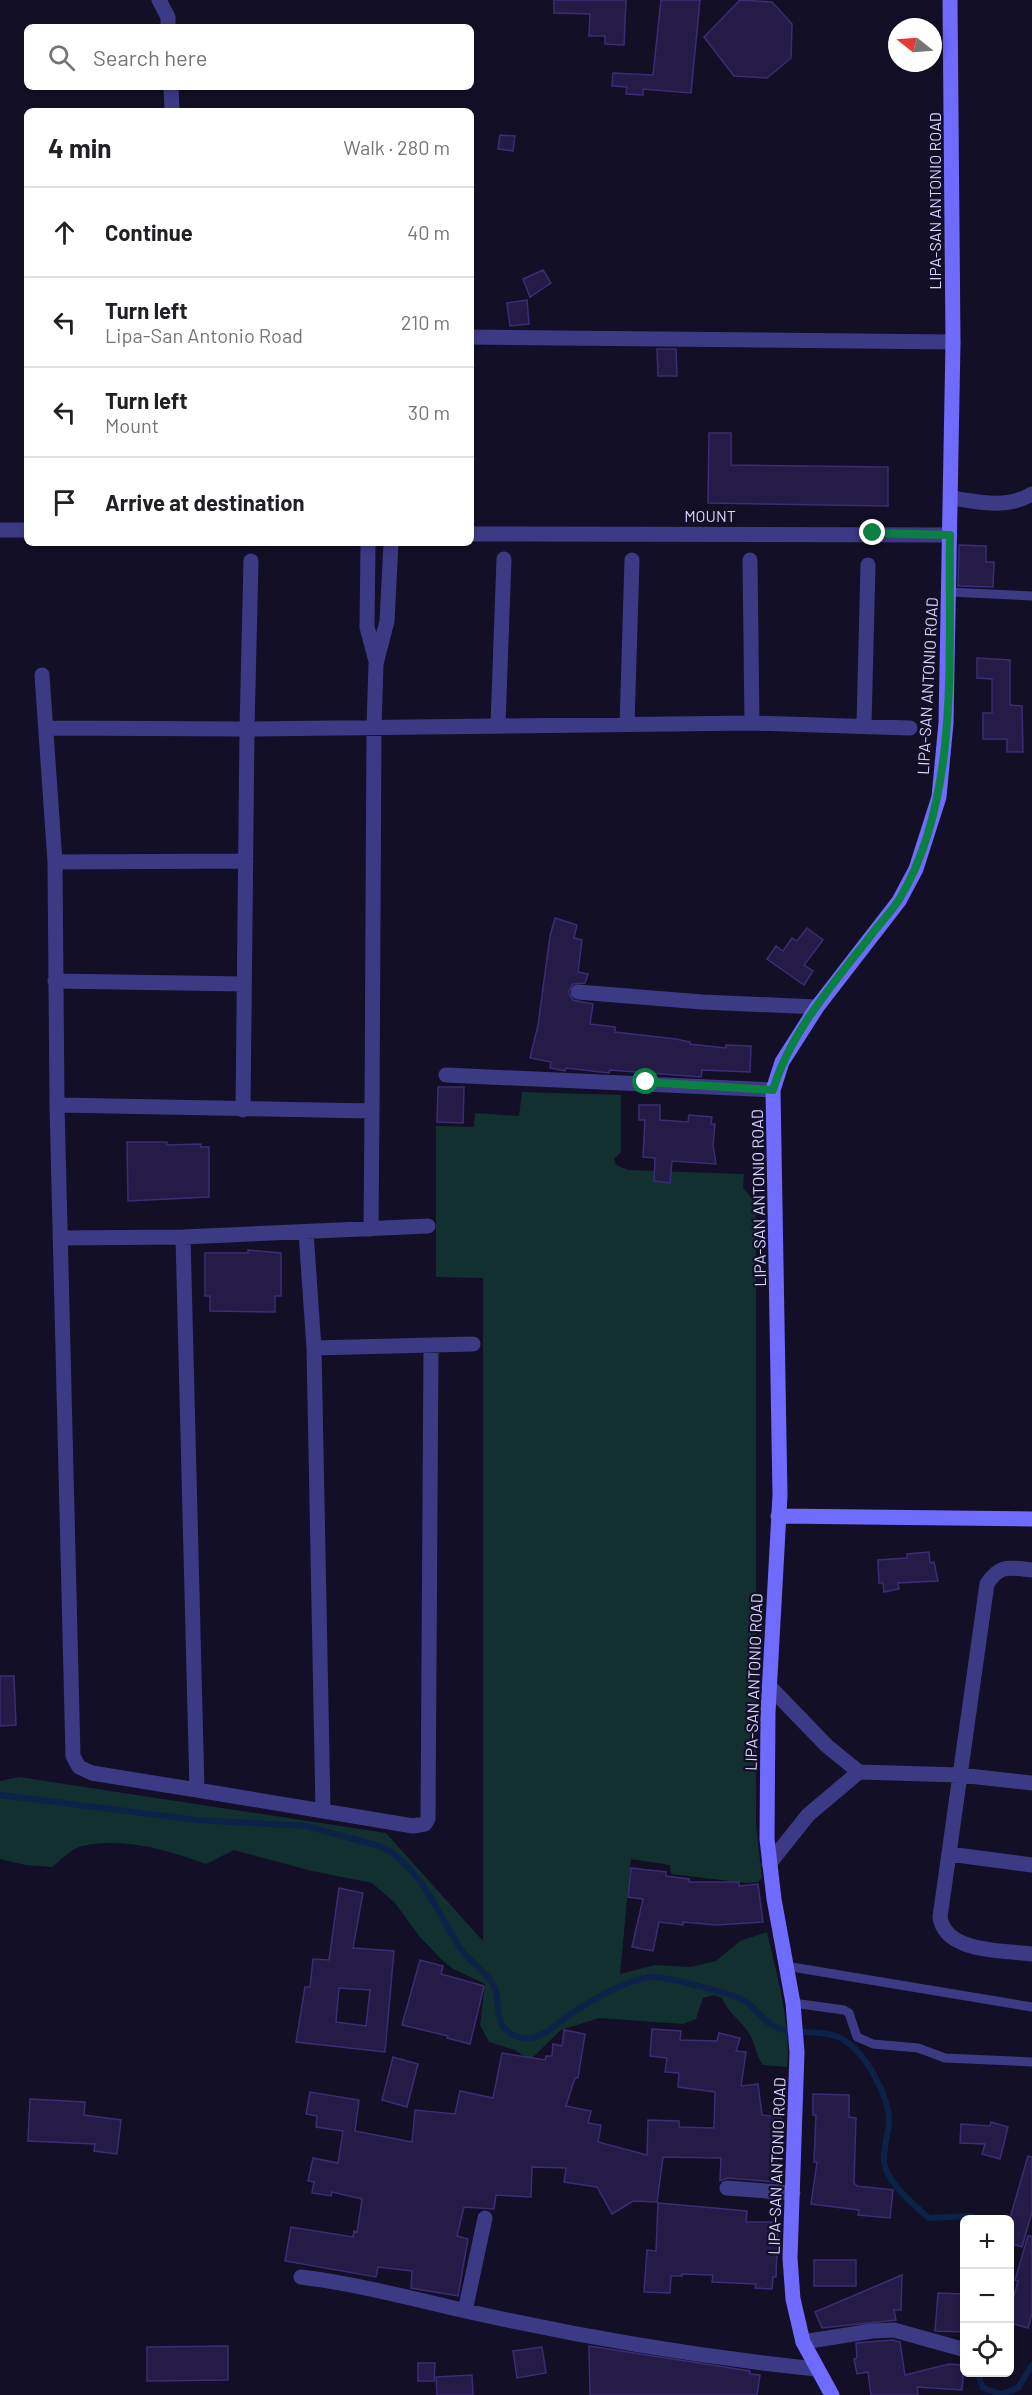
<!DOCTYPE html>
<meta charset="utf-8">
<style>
body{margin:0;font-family:Barlow,sans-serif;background:#f2f2f2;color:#202124}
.controls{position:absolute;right:18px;bottom:18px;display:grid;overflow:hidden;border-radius:9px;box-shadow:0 3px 9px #0003}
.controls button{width:54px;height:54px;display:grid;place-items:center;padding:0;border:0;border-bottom:2px solid #e0e0e0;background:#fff;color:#202124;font:30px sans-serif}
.compass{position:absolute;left:888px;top:18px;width:54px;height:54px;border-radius:50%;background:#fff;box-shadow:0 3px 9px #0003;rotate:287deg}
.stop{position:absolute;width:18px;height:18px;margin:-14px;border:4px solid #0b8043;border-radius:50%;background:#fff}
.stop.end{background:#0b8043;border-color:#fff;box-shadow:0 2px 6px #0008}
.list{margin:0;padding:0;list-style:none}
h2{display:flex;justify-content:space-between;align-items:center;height:78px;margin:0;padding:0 24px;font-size:26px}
h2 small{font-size:20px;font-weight:400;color:#757577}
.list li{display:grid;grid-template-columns:39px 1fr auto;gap:18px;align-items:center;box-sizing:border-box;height:90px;padding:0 24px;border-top:2px solid #e0e0e0}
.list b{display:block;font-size:22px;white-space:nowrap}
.list p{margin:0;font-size:20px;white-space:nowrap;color:#757577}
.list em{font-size:20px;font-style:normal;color:#757577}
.icon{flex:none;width:33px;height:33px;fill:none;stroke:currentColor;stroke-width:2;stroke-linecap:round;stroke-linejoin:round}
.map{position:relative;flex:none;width:1032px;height:2395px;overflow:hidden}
.search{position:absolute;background:#fff;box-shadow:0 3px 9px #0003;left:24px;top:24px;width:450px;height:66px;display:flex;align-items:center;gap:15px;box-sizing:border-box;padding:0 21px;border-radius:9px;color:#757577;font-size:22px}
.panel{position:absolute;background:#fff;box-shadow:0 3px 9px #0003;left:24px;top:108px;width:450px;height:438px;border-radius:9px}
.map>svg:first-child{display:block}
.green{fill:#12302f}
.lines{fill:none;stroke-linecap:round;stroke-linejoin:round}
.stream{stroke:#0c2248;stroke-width:6}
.building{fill:#241b47;stroke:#3b2d73;stroke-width:1.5;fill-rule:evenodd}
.lane{stroke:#3d3a85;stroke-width:9}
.street{stroke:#3d3a85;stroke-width:15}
.secondary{stroke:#6f6bff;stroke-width:15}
.route{stroke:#0b8043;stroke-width:8}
.labels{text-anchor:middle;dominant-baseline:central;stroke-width:4.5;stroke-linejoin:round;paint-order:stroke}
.street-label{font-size:16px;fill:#d9d4ff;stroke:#130f26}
</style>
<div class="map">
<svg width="1032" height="2395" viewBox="0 0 1032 2395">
<rect width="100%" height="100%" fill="#130f26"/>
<!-- green -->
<path class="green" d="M 522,1092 L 621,1095 L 621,1152 L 614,1159 L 616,1165 L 628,1170 L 744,1174 L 743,1188 L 756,1203 L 756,1825 L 762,1878 L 758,1882 L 747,1883 L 671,1874 L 670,1865 L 631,1859 L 620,1974 L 655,1965 L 690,1967 L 716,1961 L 740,1941 L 767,1932 C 777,1977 791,2021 787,2067 L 763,2065 C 756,2056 756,2047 751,2037 C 743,2021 729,2015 722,1998 L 714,1995 L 703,1998 L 696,2019 L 683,2024 L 599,2018 L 561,2030 L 530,2060 L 515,2050 L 489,2042 L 480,2025 L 485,1984 L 453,1969 L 442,1960 L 419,1936 L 395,1903 L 372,1883 L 312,1871 L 234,1850 L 206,1864 C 168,1850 123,1837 82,1846 C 72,1848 60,1861 52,1867 L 26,1865 L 0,1859 L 0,1781 L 19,1777 L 386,1833 L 483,1941 L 483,1278 L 436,1277 L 436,1126 L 474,1127 L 475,1113 L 519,1116 Z"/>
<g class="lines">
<!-- stream -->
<path class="stream" d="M 0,1795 L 197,1820 L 306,1826 L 382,1847 C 421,1866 438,1915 461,1949 C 470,1963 486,1970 494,1986 C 501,2002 493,2024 512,2034 C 516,2037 524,2039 529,2038 C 544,2037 556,2024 568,2016 C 592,2000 621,1982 649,1977 C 661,1975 734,1994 745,2001 C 758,2009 764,2024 780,2029 C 798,2035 820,2029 838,2037 C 863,2047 890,2096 889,2122 C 888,2136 881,2155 885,2167 C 891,2186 915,2206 929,2218 L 970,2216 L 984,2220
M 977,2372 L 983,2388 L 1002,2394 L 1018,2388 L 1032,2365"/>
</g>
<!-- building -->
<path class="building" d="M 554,0 L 626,0 L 624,45 L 605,44 L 605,36 L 589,36 L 590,14 L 554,13 Z
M 661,0 L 700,0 L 691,93 L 643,89 L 643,95 L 626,94 L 627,87 L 612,86 L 613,73 L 653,75 Z
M 740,0 L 772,2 L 792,24 L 791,58 L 767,78 L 734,76 L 704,37 Z
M 500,135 L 515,136 L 513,151 L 498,149 Z
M 543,270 L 551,283 L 530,297 L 523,279 Z
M 527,300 L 529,324 L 510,326 L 507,303 Z
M 657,349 L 676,349 L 677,376 L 658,376 Z
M 709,433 L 731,433 L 731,465 L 888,467 L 888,506 L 708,503 Z
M 959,545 L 986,546 L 986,562 L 994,562 L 993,587 L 958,586 Z
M 977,658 L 1010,660 L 1010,705 L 1022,706 L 1023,752 L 1007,752 L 1007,739 L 983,739 L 983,713 L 992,713 L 992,679 L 977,678 Z
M 555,918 L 577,925 L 574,938 L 582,940 L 578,972 L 588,974 L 585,983 L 573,984 L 568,992 L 573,1000 L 593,1004 L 590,1024 L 615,1027 L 615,1032 L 676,1039 L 690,1042 L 690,1044 L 726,1048 L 726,1045 L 751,1046 L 750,1072 L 702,1070 L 701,1077 L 610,1070 L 609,1073 L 566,1068 L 565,1071 L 550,1068 L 551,1062 L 530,1058 L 538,1025 L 550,936 Z
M 807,928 L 823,940 L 804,965 L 813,971 L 804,985 L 767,959 L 776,946 L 783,951 L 792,938 L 797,941 Z
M 438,1087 L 464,1087 L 463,1123 L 437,1122 Z
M 639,1105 L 660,1105 L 660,1120 L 688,1122 L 689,1115 L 712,1117 L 711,1124 L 715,1124 L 713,1145 L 716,1164 L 672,1161 L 670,1183 L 654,1181 L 655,1158 L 643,1157 L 645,1120 L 639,1120 Z
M 127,1142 L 167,1142 L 167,1145 L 201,1144 L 201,1147 L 209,1147 L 209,1197 L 128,1201 Z
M 248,1250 L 281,1253 L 281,1296 L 275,1296 L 275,1312 L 210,1311 L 210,1296 L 205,1296 L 205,1253 L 248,1253 Z
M 929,1552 L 930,1563 L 934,1562 L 938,1581 L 898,1583 L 899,1589 L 884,1592 L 883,1583 L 879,1583 L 878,1560 L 907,1558 L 907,1554 Z
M 0,1676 L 14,1676 L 16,1725 L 0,1726 Z
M 631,1868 L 666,1872 L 666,1876 L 689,1879 L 689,1882 L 739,1882 L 739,1886 L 758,1884 L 763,1922 L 716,1925 L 683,1922 L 683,1925 L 659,1922 L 653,1951 L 632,1947 L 643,1899 L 628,1897 Z
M 339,1888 L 363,1893 L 353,1948 L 394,1951 L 385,2052 L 296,2042 L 305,1987 L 310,1987 L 313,1959 L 329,1960 ZM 339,1988 L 370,1990 L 366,2026 L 336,2022 Z
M 420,1960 L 443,1966 L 441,1974 L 484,1986 L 470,2044 L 447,2038 L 448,2036 L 402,2025 Z
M 652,2029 L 681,2031 L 680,2040 L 717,2041 L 719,2033 L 740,2038 L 736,2051 L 746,2052 L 741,2086 L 758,2084 L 762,2115 L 781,2117 L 775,2182 L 728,2178 L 720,2181 L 721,2158 L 663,2157 L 657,2202 L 633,2201 L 612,2214 L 597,2187 L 564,2182 L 566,2168 L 532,2167 L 531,2197 L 496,2195 L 494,2209 L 464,2207 L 457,2236 L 468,2239 L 458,2296 L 411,2288 L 412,2271 L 378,2267 L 376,2277 L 285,2261 L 291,2227 L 353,2237 L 354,2231 L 357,2232 L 362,2199 L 332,2192 L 331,2196 L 312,2193 L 314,2182 L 308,2181 L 313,2158 L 338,2163 L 343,2131 L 316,2127 L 317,2116 L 306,2114 L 310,2092 L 359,2100 L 355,2131 L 412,2142 L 415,2110 L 455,2114 L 460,2091 L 493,2098 L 502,2053 L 545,2060 L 546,2056 L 552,2056 L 553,2044 L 562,2046 L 564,2030 L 585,2034 L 578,2078 L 575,2078 L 566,2106 L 591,2111 L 588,2123 L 601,2125 L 598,2142 L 647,2155 L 648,2120 L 679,2121 L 679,2127 L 714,2128 L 715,2092 L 678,2087 L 679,2073 L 665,2072 L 667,2058 L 650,2056 Z
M 393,2057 L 418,2064 L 407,2107 L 382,2100 Z
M 813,2094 L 849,2095 L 849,2117 L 856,2118 L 854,2183 L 857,2186 L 893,2190 L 890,2218 L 858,2215 L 859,2210 L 811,2204 L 817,2162 L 814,2162 L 816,2115 L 813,2115 Z
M 30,2099 L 85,2102 L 84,2115 L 121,2120 L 117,2154 L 94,2151 L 95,2144 L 28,2141 Z
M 991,2122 L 1008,2127 L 1000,2159 L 982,2154 L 985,2144 L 960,2143 L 961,2124 L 990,2126 Z
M 1028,2156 L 1032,2157 L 1032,2212 L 1022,2247 L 1010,2243 L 1010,2218 Z
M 658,2203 L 747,2211 L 746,2222 L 778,2222 L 776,2277 L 773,2277 L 772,2289 L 755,2288 L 756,2284 L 712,2282 L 713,2275 L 682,2274 L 682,2276 L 671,2276 L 670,2293 L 644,2292 L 647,2250 L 656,2251 Z
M 1028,2236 L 1032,2236 L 1032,2314 L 1028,2328 L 1010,2323 L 1010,2310 L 1018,2281 L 1015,2280 Z
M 814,2260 L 856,2260 L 856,2286 L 814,2286 Z
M 902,2275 L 901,2310 L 894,2310 L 896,2320 L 822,2328 L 815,2312 Z
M 938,2293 L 964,2294 L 964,2332 L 935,2331 Z
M 893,2340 L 900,2342 L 905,2375 L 949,2364 L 964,2365 L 962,2390 L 917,2387 L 918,2395 L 871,2395 L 868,2372 L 857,2374 L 854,2359 L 857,2358 L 856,2343 Z
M 228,2346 L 228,2380 L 147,2381 L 147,2347 Z
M 589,2346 L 750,2371 L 750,2374 L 760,2375 L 757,2395 L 590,2395 Z
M 542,2347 L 546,2373 L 517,2378 L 513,2351 Z
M 418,2363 L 435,2363 L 434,2381 L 418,2381 Z
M 472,2375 L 473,2395 L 437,2395 L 436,2377 Z"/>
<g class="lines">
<!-- lane -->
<path class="lane" d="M 949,592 L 1032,596
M 786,1966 L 1032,2007
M 793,2003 L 844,2010 L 849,2013 L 857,2037 L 873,2044 L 918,2048 L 945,2058 L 1032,2062"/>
<!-- street -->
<path class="street" d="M 159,0 L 168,17 L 168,27
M 171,87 L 172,111
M 471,337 L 953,342
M 951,498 C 978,502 1007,509 1032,494
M 0,530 L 27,530
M 471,534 L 950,535
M 368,543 L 367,627 L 376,661
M 750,560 L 752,723
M 251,561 L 247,729 L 752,723 L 910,728
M 42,675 L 55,862 L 57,1105 L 73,1756 L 79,1767 L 92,1773 L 197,1790
M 498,724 L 504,559
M 864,724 L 868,565
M 627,725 L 632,560
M 46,728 L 247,729 L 243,1110
M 55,862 L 246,861
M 55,981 L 244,984
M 578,992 L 702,1002 L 817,1007
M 446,1075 L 773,1090
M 57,1105 L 372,1111 L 371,1229
M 372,1111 L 374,727 L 376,664 L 387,621 L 391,543
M 306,1232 L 314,1348
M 183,1237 L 197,1790 L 413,1826 L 425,1824 L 428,1819 L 431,1346
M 60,1238 L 183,1237 L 428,1226
M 1032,1570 C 1010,1568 1000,1563 987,1584 L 940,1917 C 945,1953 1003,1950 1032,1954
M 769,1686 L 827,1746 L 859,1772 L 960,1775 L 1032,1783
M 323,1810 L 314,1348 L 473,1344
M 949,1854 L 1032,1865
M 769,1864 L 808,1815 L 859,1772
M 727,2188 L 793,2193
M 301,2277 C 357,2284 410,2298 466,2311 C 581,2337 699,2357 817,2369
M 465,2311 L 485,2218
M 803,2342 L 872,2331 L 894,2330 L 962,2349"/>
<!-- secondary -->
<path class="secondary" d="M 778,1516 L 1032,1519
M 832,2395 L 803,2342 L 793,2299 L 790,2258 L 797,2052 L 793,2003 L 774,1899 L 767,1839 L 768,1712 L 780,1495 L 773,1090 L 782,1062 L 817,1007 L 899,901 L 916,869 L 939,797 L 946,723 L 953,342 L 950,0"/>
</g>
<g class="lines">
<!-- route -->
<path class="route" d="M 646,1082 L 773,1090 C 790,1032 835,982 872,934 C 881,922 892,911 900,898 C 961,796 948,650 950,535 L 873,533"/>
</g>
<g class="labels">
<!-- street labels -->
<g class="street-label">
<text transform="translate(934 201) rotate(-90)">LIPA-SAN ANTONIO ROAD</text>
<text x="710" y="515">MOUNT</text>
<text transform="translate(927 686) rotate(-87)">LIPA-SAN ANTONIO ROAD</text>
<text transform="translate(758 1198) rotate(-91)">LIPA-SAN ANTONIO ROAD</text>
<text transform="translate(753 1682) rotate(-88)">LIPA-SAN ANTONIO ROAD</text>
<text transform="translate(776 2166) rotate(-88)">LIPA-SAN ANTONIO ROAD</text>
</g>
</g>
</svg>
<div class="controls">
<button>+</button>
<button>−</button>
<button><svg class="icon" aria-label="locate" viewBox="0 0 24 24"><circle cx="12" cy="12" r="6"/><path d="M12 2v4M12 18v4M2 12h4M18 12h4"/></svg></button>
</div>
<svg class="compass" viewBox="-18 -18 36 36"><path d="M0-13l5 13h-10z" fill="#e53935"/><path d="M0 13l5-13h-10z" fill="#757577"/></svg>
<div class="stop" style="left:646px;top:1082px"></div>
<div class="stop end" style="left:873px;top:533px"></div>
<div class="search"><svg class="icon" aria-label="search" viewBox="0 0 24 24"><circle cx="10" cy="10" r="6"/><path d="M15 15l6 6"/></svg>Search here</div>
<section class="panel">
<h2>4 min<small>Walk · 280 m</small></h2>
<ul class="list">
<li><svg class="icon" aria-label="ahead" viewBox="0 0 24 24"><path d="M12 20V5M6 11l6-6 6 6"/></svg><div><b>Continue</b></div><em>40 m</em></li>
<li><svg class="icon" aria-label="left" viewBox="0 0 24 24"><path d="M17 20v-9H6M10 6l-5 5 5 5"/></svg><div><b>Turn left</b><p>Lipa-San Antonio Road</p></div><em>210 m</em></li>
<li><svg class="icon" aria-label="left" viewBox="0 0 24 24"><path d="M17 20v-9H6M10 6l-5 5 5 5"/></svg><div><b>Turn left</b><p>Mount</p></div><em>30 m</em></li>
<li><svg class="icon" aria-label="arrive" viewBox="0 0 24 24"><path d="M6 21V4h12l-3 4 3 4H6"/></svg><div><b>Arrive at destination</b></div></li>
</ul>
</section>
</div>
